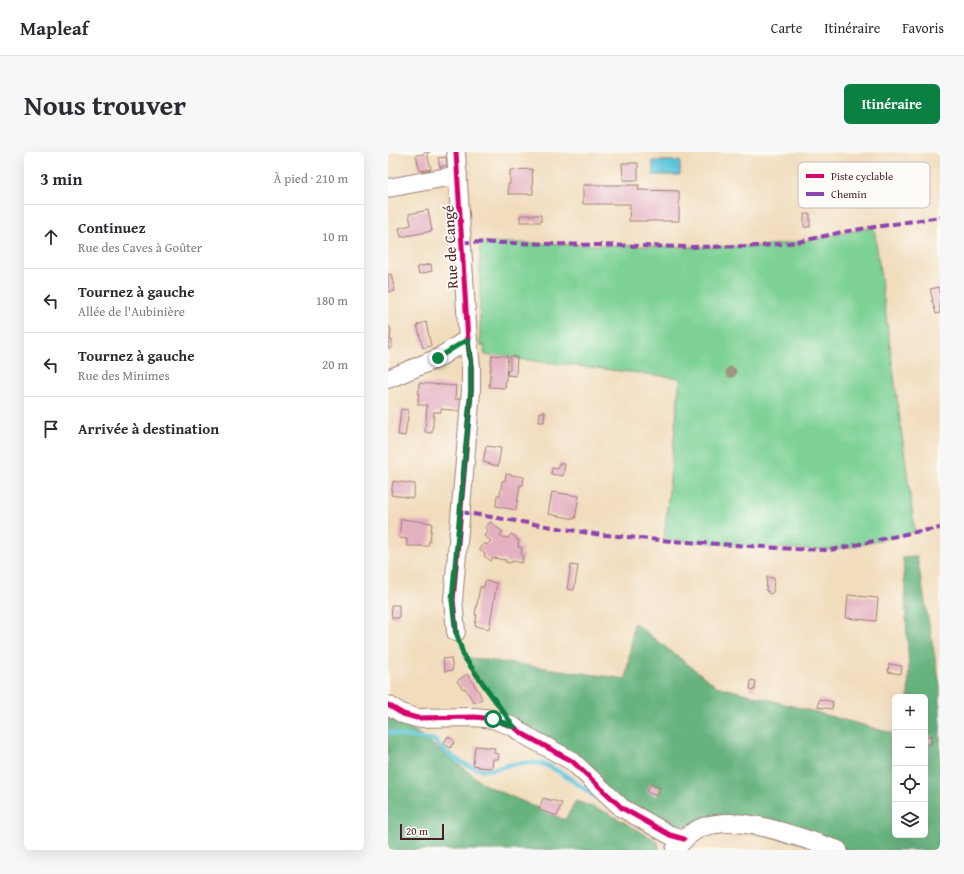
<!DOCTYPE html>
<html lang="fr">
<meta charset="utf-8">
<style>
body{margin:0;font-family:"Gentium Book Plus",serif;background:#f7f7f7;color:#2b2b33}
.controls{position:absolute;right:12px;bottom:12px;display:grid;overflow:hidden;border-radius:6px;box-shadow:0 4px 16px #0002}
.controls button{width:36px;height:36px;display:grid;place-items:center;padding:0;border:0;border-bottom:1px solid #e1e1e2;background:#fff;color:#2b2b33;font:20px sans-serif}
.scale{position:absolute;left:12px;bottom:10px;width:44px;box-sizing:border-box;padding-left:4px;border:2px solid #4a1f2b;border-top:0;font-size:11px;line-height:14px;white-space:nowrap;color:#4a1f2b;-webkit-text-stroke:3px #fdfcf7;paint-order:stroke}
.stop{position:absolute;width:12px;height:12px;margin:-9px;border:3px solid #0b8043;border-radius:50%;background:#fff}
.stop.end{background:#0b8043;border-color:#fff;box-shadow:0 1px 4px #0008}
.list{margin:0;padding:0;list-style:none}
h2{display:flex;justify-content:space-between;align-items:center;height:52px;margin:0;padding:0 16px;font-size:17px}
h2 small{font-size:13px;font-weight:400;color:#7c7c81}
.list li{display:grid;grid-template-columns:26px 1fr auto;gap:12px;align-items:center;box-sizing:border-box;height:64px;padding:0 16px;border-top:1px solid #e1e1e2}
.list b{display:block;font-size:15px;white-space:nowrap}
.list p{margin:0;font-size:13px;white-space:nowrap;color:#7c7c81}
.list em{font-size:13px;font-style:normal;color:#7c7c81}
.icon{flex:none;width:22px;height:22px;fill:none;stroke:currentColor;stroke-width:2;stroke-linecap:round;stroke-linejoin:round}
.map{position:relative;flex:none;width:552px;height:698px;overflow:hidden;border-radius:6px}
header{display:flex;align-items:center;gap:24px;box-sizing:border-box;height:56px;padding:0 20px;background:#fff;border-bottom:1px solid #e1e1e2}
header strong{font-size:19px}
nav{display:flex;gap:22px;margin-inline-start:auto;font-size:14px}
.intro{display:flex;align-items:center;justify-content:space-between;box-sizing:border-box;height:96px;padding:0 24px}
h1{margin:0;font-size:28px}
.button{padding:10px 18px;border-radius:6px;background:#0b8043;color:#fff;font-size:14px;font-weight:700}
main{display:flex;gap:24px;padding:0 24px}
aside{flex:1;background:#fff;border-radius:6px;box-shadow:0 4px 16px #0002}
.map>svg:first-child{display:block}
.green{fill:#7dd194;stroke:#647860}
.forest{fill:#66b37e;stroke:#586954}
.water{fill:#5dc5da;stroke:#547282}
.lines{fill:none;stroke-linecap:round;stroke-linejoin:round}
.stream{stroke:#5dc5da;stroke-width:4.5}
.building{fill:#e4b1c1}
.minor-casing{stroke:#9e7e74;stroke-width:20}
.path{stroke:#9e7e74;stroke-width:2.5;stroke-dasharray:1 3;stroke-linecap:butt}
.minor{stroke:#fff;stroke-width:18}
.quiet{stroke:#8e44ad;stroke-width:4;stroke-dasharray:8 4;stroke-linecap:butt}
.cycleway-casing{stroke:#fdfcf7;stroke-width:8}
.cycleway{stroke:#d6006c;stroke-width:5}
.tree{fill:#9f9681}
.route{stroke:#0b8043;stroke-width:5}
.labels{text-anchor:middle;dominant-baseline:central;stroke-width:4;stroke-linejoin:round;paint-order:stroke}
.street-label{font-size:15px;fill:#4a1f2b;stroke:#fdfcf7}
.key{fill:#fdfcf7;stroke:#c7baba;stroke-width:1}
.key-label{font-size:11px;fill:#4a1f2b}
</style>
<header>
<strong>Mapleaf</strong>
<nav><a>Carte</a><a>Itinéraire</a><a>Favoris</a></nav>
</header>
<div class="intro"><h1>Nous trouver</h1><a class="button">Itinéraire</a></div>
<main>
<aside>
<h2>3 min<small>À pied · 210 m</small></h2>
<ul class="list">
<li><svg class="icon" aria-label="ahead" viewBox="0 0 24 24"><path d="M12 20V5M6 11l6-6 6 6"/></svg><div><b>Continuez</b><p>Rue des Caves à Goûter</p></div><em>10 m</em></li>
<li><svg class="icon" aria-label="left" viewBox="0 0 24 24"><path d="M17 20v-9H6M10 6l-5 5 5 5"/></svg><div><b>Tournez à gauche</b><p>Allée de l'Aubinière</p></div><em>180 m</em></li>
<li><svg class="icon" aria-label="left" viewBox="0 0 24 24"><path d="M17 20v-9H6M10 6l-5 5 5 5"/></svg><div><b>Tournez à gauche</b><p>Rue des Minimes</p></div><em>20 m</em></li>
<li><svg class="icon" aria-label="arrive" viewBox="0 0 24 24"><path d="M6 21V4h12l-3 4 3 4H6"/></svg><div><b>Arrivée à destination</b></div></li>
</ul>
</aside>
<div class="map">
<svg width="552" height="698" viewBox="0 0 552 698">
<rect width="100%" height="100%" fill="#fdfcf7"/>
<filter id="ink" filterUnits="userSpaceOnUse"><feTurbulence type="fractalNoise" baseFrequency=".025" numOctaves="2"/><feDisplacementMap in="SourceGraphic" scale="8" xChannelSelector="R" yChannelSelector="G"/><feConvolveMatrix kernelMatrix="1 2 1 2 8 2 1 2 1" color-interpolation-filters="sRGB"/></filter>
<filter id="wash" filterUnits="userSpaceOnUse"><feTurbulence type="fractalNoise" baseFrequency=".012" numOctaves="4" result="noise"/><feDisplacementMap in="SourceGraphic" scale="16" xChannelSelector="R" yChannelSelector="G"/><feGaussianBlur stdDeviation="0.9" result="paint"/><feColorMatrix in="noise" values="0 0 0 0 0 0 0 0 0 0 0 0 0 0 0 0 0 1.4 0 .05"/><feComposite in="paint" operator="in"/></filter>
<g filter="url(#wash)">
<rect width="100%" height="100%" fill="#f1dcbc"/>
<!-- green -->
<path class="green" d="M 486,75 L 527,380 L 468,394 L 442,398 L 408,397 L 276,388 L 292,226 L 97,203 L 96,200 L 97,194 L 92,193 L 92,90 L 299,95 L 372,94 L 410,90 Z"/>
<!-- forest -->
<path class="forest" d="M 529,405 L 552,534 L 552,698 L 450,698 L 324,673 L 267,674 L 126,575 L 76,505 L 238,527 L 246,471 L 328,534 L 431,561 L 507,582 L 507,683 L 537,683 L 537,545 L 520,545 L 521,519 L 515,406 Z
M 0,555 L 18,572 L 97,633 L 177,668 L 188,649 L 220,661 L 269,689 L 272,698 L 0,698 Z"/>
<!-- water -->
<path class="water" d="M 265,9 L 292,9 L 292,23 L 265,23 Z"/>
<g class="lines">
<!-- stream -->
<path class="stream" d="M 0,579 L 9,583 L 46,588 C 60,604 83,621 106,617 C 111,616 116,614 121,613 C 131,611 144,610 154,612 C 170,616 193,635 206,644"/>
</g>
<g id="blocks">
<!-- building -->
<path class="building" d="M 36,0 L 42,0 L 39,1 L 43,17 L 32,19 L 28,3 L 36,2 Z
M 58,5 L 59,13 L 52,15 L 50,6 Z
M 234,11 L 250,11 L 250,28 L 235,28 Z
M 144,17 L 145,42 L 120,42 L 120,32 L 122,32 L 122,18 Z
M 195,33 L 251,33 L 250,38 L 291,39 L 291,69 L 241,69 L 242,52 L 195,52 Z
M 40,58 L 44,79 L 13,85 L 11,76 L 23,73 L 21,62 Z
M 416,62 L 422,62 L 422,75 L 416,75 Z
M 132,63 L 153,63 L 153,70 L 132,70 Z
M 43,112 L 44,119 L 31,122 L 29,115 Z
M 3,122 L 7,139 L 0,140 L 0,123 Z
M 552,135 L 552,161 L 548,162 L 545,151 L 543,149 L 545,149 L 542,137 Z
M 38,170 L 43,194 L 35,196 L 29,173 Z
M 0,173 L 2,176 L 3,177 L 2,188 L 4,188 L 4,196 L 0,196 Z
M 104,203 L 120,204 L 117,236 L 101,235 Z
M 122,204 L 129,205 L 128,224 L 119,223 L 120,218 L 122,218 Z
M 31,231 L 68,234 L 67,247 L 74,248 L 73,259 L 53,257 L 53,260 L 46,260 L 44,281 L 37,280 L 39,253 L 30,253 Z
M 13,257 L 21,258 L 17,284 L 10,283 Z
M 152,260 L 157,260 L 156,270 L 151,270 Z
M 98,294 L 113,296 L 110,314 L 95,310 Z
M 171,311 L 177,312 L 175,324 L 163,322 L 164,316 L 170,317 Z
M 118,322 L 136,325 L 135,333 L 132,333 L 128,358 L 108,354 L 109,343 L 112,343 L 114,329 L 117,329 Z
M 5,329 L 27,332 L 25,346 L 3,343 Z
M 164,340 L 191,344 L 187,367 L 160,362 Z
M 13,367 L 44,371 L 42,390 L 41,389 L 40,394 L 19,394 L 19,387 L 11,386 Z
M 102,370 L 115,380 L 112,383 L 115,385 L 120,386 L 123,382 L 128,385 L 128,387 L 131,388 L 130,395 L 134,396 L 133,402 L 135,403 L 134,411 L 124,409 L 123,411 L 117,410 L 118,408 L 105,406 L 103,409 L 96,404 L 97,402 L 91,397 L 96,391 L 99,393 L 103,389 L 96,384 L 100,378 L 97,376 Z
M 183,413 L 190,414 L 186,438 L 179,437 Z
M 379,425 L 386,426 L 385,440 L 383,442 L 380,441 L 380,439 L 378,439 Z
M 97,429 L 109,431 L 101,477 L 87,474 L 89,463 L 87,463 L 92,435 L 96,435 Z
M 460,443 L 490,446 L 488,469 L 458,466 Z
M 3,453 L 11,453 L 11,466 L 4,466 Z
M 63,506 L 65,518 L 57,519 L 55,507 Z
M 501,512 L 514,514 L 513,522 L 500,520 Z
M 79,522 L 90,538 L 94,547 L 86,551 L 77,536 L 75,537 L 69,529 Z
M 363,528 L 368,529 L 367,538 L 362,537 Z
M 431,547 L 445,550 L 444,557 L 430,555 Z
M 60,584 L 67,590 L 62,596 L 56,591 Z
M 537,584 L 544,584 L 543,592 L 537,592 Z
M 87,594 L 107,596 L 106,601 L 111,602 L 110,607 L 105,607 L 104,616 L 90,615 L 90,614 L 85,613 Z
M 262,632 L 272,636 L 269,644 L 259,640 Z
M 155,646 L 174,651 L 169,664 L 151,658 Z"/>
</g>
</g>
<g filter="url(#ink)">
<use href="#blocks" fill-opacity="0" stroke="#9e7e74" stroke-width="1"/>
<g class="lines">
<!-- minor casing -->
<g class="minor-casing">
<path id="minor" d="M 0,36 L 70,23
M 0,227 L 50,206 L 75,190 L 80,189
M 68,480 L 65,448 L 83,239 L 83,215 L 80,189 L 68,0
M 0,553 L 15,562 L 29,566 L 87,565 L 105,567 L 126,575 L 135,582 L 184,609 L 234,656 L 282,683 L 296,687
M 287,698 C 295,688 303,679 315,675 C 354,661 412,686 450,698"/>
</g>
<!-- path -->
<path class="path" d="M 73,495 L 76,505 L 109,551"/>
<!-- minor -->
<use href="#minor" class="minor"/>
<!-- quiet -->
<path class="quiet" d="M 74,90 L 299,95 L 373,94 L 410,90 L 454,80 L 552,65
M 73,360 L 207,382 L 283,389 L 408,397 L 442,398 L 453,396 L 527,380 L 552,376"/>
<!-- cycleway casing -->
<g class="cycleway-casing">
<path id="cycleway" d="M 68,480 L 65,448 L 83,239 L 83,215 L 80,189 L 68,0
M 0,553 L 15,562 L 29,566 L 87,565 L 105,567 L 126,575 L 135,582 L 184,609 L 234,656 L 282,683 L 296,687"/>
</g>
<!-- cycleway -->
<use href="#cycleway" class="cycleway"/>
</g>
<!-- trees -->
<circle class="tree" cx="343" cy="220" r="5.5"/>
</g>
<g class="lines" filter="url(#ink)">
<!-- route -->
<path class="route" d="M 50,206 L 75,190 L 80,189 L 83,215 L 83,239 L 64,448 L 68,480 L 76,505 L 126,575 L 105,567"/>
</g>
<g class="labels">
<!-- street labels -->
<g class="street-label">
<text transform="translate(62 95) rotate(-93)">Rue de Cangé</text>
</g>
</g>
<!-- legend -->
<rect x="410" y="10" width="132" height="46" rx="6" class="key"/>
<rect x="418" y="22" width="18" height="4" fill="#d6006c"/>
<rect x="418" y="40" width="18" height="4" fill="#8e44ad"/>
<g class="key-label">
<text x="443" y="28">Piste cyclable</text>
<text x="443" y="46">Chemin</text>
</g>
</svg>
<div class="controls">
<button>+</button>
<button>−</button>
<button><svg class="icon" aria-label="locate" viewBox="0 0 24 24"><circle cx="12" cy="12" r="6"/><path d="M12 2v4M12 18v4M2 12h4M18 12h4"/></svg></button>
<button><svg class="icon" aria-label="layers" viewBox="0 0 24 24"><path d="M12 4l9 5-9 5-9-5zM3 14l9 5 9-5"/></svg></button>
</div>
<div class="scale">20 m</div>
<div class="stop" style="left:105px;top:567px"></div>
<div class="stop end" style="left:50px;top:206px"></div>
</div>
</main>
